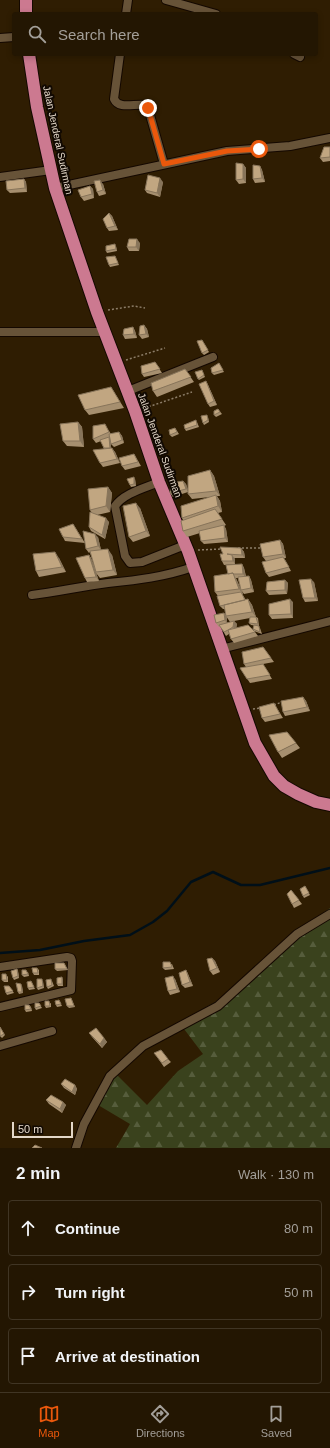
<!DOCTYPE html>
<meta charset="utf-8">
<style>
body{margin:0;font-family:Arial,sans-serif;background:#2f2311;color:#f1f3f6}
.scale{position:absolute;left:12px;bottom:10px;width:61px;box-sizing:border-box;padding-left:4px;border:2px solid #e3d7c8;border-top:0;font-size:11px;line-height:14px;white-space:nowrap;color:#e3d7c8;-webkit-text-stroke:3px #110902;paint-order:stroke}
.stop{position:absolute;width:12px;height:12px;margin:-9px;border:3px solid #ea580c;border-radius:50%;background:#fff}
.stop.end{background:#ea580c;border-color:#fff;box-shadow:0 1px 4px #0008}
.list{margin:0;padding:0;list-style:none}
h2{display:flex;justify-content:space-between;align-items:center;height:52px;margin:0;padding:0 16px;font-size:17px}
h2 small{font-size:13px;font-weight:400;color:#a39f99}
.list li{display:grid;grid-template-columns:26px 1fr auto;gap:12px;align-items:center;box-sizing:border-box;height:56px;margin:0 8px 8px;padding:0 8px;border:1px solid #403524;border-radius:4px}
.list b{display:block;font-size:15px;white-space:nowrap}
.list em{font-size:13px;font-style:normal;color:#a39f99}
.icon{flex:none;width:22px;height:22px;fill:none;stroke:currentColor;stroke-width:2;stroke-linecap:round;stroke-linejoin:round}
.map{position:relative;flex:none;width:330px;height:1148px;overflow:hidden}
.search{position:absolute;background:#231602;box-shadow:0 2px 6px #0003;left:12px;right:12px;top:12px;height:44px;display:flex;align-items:center;gap:10px;box-sizing:border-box;padding:0 14px;border-radius:4px;color:#a39f99;font-size:15px}
.sheet{height:244px;background:#231602}
nav{display:flex;justify-content:space-around;align-items:center;box-sizing:border-box;height:56px;border-top:1px solid #403524;background:#231602;font-size:11px;color:#a39f99}
nav a{display:grid;justify-items:center;gap:2px}
nav .on{color:#ea580c}
.map>svg:first-child{display:block}
.forest{fill:url(#forest-firs)}
.lines{fill:none;stroke-linecap:round;stroke-linejoin:round}
.stream{stroke:#000f18;stroke-width:2.5}
.minor-casing{stroke:#140800;stroke-width:10}
.highway-casing{stroke:#140800;stroke-width:14}
.path{stroke:#8c7d68;stroke-width:1.5;stroke-dasharray:2 2;stroke-linecap:butt}
.minor{stroke:#675338;stroke-width:8}
.highway{stroke:#cc7990;stroke-width:12}
.wall{fill:#a68f6f}
.shaded-wall{fill:#87745a}
.building{fill:#c1a681;stroke:#87745a}
.route{stroke:#ea580c;stroke-width:5}
.labels{text-anchor:middle;dominant-baseline:central;stroke-width:4;stroke-linejoin:round;paint-order:stroke}
.street-label{font-size:10px;fill:#e3d7c8;stroke:#110902}
</style>
<div class="map">
<svg width="330" height="1148" viewBox="0 0 330 1148">
<defs>
<pattern id="forest-firs" width="22" height="20" patternUnits="userSpaceOnUse"><rect width="22" height="20" fill="#3a421d"/><path d="M5 1l3.5 6h-7zM16 11l3.5 6h-7z" fill="#565d3c"/></pattern>
</defs>
<rect width="100%" height="100%" fill="#2f1d02"/>
<!-- forest -->
<path class="forest" d="M 330,908 L 330,1148 L 116,1148 L 130,1124 L 98,1105 L 116,1074 L 147,1105 L 178,1071 L 203,1054 L 181,1025 C 203,1005 226,999 248,982 C 277,960 299,928 330,908 Z"/>
<g class="lines">
<!-- stream -->
<path class="stream" d="M 0,953 L 40,950 L 84,941 L 130,935 L 153,922 L 167,911 L 191,882 L 213,872 L 241,885 L 260,885 L 330,868"/>
<!-- minor casing -->
<g class="minor-casing">
<path id="minor" d="M 166,0 L 216,14
M 126,14 L 128,0
M 0,38 L 14,37
M 120,54 L 114,99 C 119,110 135,103 146,105 L 148,108 L 164,164
M 294,54 L 300,57
M 0,177 L 51,170
M 55,188 L 227,151 L 290,146 L 330,138
M 0,332 L 105,332
M 128,391 L 213,357
M 159,482 C 145,488 124,493 115,506 L 125,556 L 130,563 L 142,562 L 185,545
M 32,595 C 57,592 83,586 108,583 C 138,580 164,577 193,567
M 221,649 L 330,621
M 0,967 L 67,957 L 71,958 L 72,961 L 71,990 L 0,1007
M 0,1046 L 52,1031
M 76,1148 L 84,1124 L 110,1076 L 143,1046 L 218,1006 L 297,934 L 330,914"/>
</g>
<!-- highway casing -->
<g class="highway-casing">
<path id="highway" d="M 26,14 L 26,0
M 29,54 L 37,107 L 55,188 L 97,312 L 135,411 L 159,482 L 188,551 L 255,743 L 274,776 L 284,786 L 298,794 L 316,802 L 330,805"/>
</g>
<!-- path -->
<path class="path" d="M 108,310 L 134,306 L 145,308
M 126,360 L 165,348
M 145,408 L 192,392
M 238,548 L 260,548
M 198,550 L 222,549
M 274,705 L 282,702
M 253,709 L 261,708"/>
<!-- minor -->
<use href="#minor" class="minor"/>
<!-- highway -->
<use href="#highway" class="highway"/>
</g>
<!-- wall -->
<path class="wall" d="M 330,147 L 330,161 L 323,162 L 320,158 Z
M 243,164 L 246,168 L 246,183 L 239,184 L 236,180 Z
M 260,166 L 262,170 L 265,182 L 255,183 L 253,179 Z
M 24,179 L 26,182 L 27,192 L 10,193 L 7,190 Z
M 163,182 L 160,197 L 147,193 L 145,190 Z
M 103,184 L 106,194 L 99,196 L 97,192 Z
M 90,186 L 93,189 L 94,198 L 84,201 L 81,197 Z
M 109,213 L 112,216 L 118,230 L 109,231 L 107,228 Z
M 140,243 L 139,251 L 129,251 L 127,247 Z
M 116,246 L 117,251 L 107,253 L 106,251 Z
M 115,256 L 119,265 L 110,267 L 109,265 Z
M 144,325 L 147,329 L 149,337 L 142,339 L 139,335 Z
M 133,327 L 135,331 L 137,338 L 125,339 L 123,335 Z
M 202,340 L 209,352 L 204,355 L 202,353 Z
M 155,362 L 162,373 L 144,377 L 142,374 Z
M 219,363 L 224,372 L 214,375 L 212,373 Z
M 185,369 L 194,382 L 157,397 L 153,391 Z
M 202,370 L 205,377 L 199,380 L 198,379 Z
M 206,381 L 208,385 L 217,405 L 210,407 L 208,404 Z
M 111,387 L 124,408 L 89,415 L 85,410 Z
M 218,409 L 222,414 L 216,417 L 214,415 Z
M 208,417 L 209,422 L 204,425 L 203,423 Z
M 78,422 L 82,427 L 84,447 L 67,446 L 63,441 Z
M 197,422 L 199,427 L 186,431 L 185,429 Z
M 107,428 L 111,434 L 119,432 L 122,436 L 124,443 L 114,447 L 111,444 L 111,441 L 111,448 L 115,452 L 120,463 L 103,467 L 100,463 L 104,449 L 101,441 L 96,443 L 93,439 Z
M 175,428 L 179,434 L 172,437 L 170,435 Z
M 134,454 L 141,466 L 125,470 L 122,466 Z
M 210,470 L 214,476 L 220,496 L 217,496 L 220,501 L 222,512 L 218,513 L 226,525 L 224,526 L 226,529 L 228,542 L 204,544 L 201,541 L 200,533 L 187,537 L 183,531 L 183,520 L 182,518 L 210,497 L 192,499 L 188,494 L 188,492 L 173,497 L 170,493 L 183,481 L 186,484 L 188,491 Z
M 135,479 L 136,486 L 131,487 L 130,485 Z
M 108,487 L 112,493 L 110,512 L 97,515 L 109,522 L 105,539 L 91,531 L 89,527 L 92,513 L 90,510 Z
M 140,508 L 150,536 L 133,542 L 129,537 Z
M 73,524 L 85,543 L 65,541 L 63,537 Z
M 98,537 L 101,550 L 98,550 L 112,555 L 117,575 L 100,578 L 96,573 L 99,581 L 87,582 L 85,578 L 89,555 L 91,558 L 95,568 L 90,552 L 89,553 L 86,549 Z
M 280,540 L 283,544 L 286,558 L 284,558 L 291,571 L 269,577 L 266,573 L 266,561 L 263,557 Z
M 241,548 L 244,552 L 245,558 L 234,558 L 235,559 L 235,564 L 224,565 L 222,561 L 223,554 Z
M 59,558 L 66,572 L 39,577 L 36,571 Z
M 242,564 L 244,568 L 246,576 L 249,576 L 251,580 L 254,592 L 244,594 L 241,590 L 238,578 L 236,578 L 243,594 L 242,594 L 246,600 L 248,599 L 252,605 L 256,617 L 258,618 L 259,626 L 251,625 L 249,623 L 250,618 L 234,621 L 237,624 L 236,628 L 255,632 L 258,636 L 234,643 L 231,639 L 229,634 L 226,636 L 220,626 L 219,627 L 216,623 L 224,613 L 227,617 L 227,623 L 230,622 L 226,616 L 225,609 L 223,609 L 220,606 L 218,596 L 215,592 L 228,574 Z
M 285,580 L 288,583 L 287,594 L 269,595 L 266,591 Z
M 314,582 L 318,601 L 305,602 L 303,598 Z
M 293,602 L 293,618 L 272,619 L 269,615 Z
M 260,628 L 262,634 L 254,631 L 253,629 Z
M 263,647 L 274,662 L 263,664 L 272,679 L 250,683 L 240,668 L 246,667 L 244,664 Z
M 303,697 L 306,701 L 310,711 L 285,716 L 283,712 Z
M 276,707 L 283,718 L 265,722 L 262,718 Z
M 296,743 L 300,748 L 282,758 L 278,752 Z
M 305,886 L 310,895 L 304,898 L 303,896 Z
M 291,890 L 302,904 L 294,908 L 292,904 Z
M 212,958 L 215,961 L 220,972 L 213,975 L 210,971 Z
M 64,963 L 68,970 L 57,971 L 55,969 Z
M 172,964 L 174,969 L 165,970 L 163,968 Z
M 37,968 L 39,970 L 39,975 L 34,975 L 33,973 Z
M 17,969 L 18,971 L 19,978 L 14,980 L 13,978 Z
M 186,970 L 188,974 L 193,986 L 185,988 L 182,985 Z
M 28,972 L 29,976 L 24,977 L 22,975 Z
M 8,976 L 8,982 L 4,982 L 2,980 Z
M 63,979 L 63,986 L 58,986 L 57,984 Z
M 175,979 L 180,992 L 170,995 L 168,991 Z
M 31,981 L 35,989 L 29,990 L 28,988 Z
M 43,981 L 44,988 L 38,990 L 37,988 Z
M 52,981 L 54,986 L 48,989 L 47,987 Z
M 9,986 L 14,993 L 7,995 L 6,993 Z
M 22,986 L 23,993 L 19,994 L 18,992 Z
M 71,998 L 72,1000 L 75,1007 L 69,1008 L 67,1006 Z
M 60,1002 L 62,1006 L 57,1007 L 56,1005 Z
M 39,1003 L 42,1008 L 36,1010 L 35,1008 Z
M 51,1003 L 51,1007 L 46,1008 L 45,1006 Z
M 29,1005 L 31,1007 L 32,1011 L 26,1012 L 25,1010 Z
M 0,1027 L 5,1035 L 2,1038 L 0,1036 Z
M 89,1033 L 104,1038 L 107,1042 L 102,1048 L 92,1037 Z
M 157,1057 L 168,1059 L 171,1062 L 164,1067 Z
M 61,1084 L 75,1085 L 77,1089 L 75,1095 L 64,1088 Z
M 46,1100 L 63,1102 L 66,1105 L 62,1113 L 49,1104 Z"/>
<!-- shaded-wall -->
<path class="shaded-wall" d="M 243,164 L 246,168 L 246,183 L 243,179 Z
M 260,166 L 262,170 L 265,182 L 262,178 Z
M 160,178 L 163,182 L 160,197 L 157,193 Z
M 24,179 L 26,182 L 27,192 L 25,188 Z
M 100,180 L 103,184 L 106,194 L 103,190 Z
M 90,186 L 93,189 L 94,198 L 92,194 Z
M 109,213 L 112,216 L 118,230 L 115,226 Z
M 137,239 L 140,243 L 139,251 L 136,247 Z
M 144,325 L 147,329 L 149,337 L 146,334 Z
M 133,327 L 135,331 L 137,338 L 134,334 Z
M 206,381 L 208,385 L 217,405 L 214,401 Z
M 78,422 L 82,427 L 84,447 L 80,441 Z
M 119,432 L 122,436 L 124,443 L 122,440 Z
M 109,437 L 111,439 L 111,450 L 110,448 Z
M 112,448 L 115,452 L 120,463 L 117,459 Z
M 210,470 L 214,476 L 220,496 L 216,491 Z
M 134,477 L 135,479 L 136,486 L 134,484 Z
M 183,481 L 186,484 L 189,492 L 186,489 Z
M 108,487 L 112,493 L 110,512 L 106,506 Z
M 216,495 L 220,501 L 222,512 L 218,506 Z
M 136,503 L 140,508 L 150,536 L 146,531 Z
M 106,518 L 109,522 L 105,539 L 102,535 Z
M 224,525 L 226,529 L 228,542 L 225,538 Z
M 95,534 L 98,537 L 101,550 L 98,546 Z
M 280,540 L 283,544 L 286,558 L 283,554 Z
M 241,548 L 244,552 L 245,558 L 242,555 Z
M 108,549 L 112,555 L 117,575 L 113,570 Z
M 55,552 L 59,558 L 66,572 L 62,567 Z
M 89,555 L 91,558 L 99,581 L 96,577 Z
M 232,555 L 235,559 L 235,564 L 233,561 Z
M 242,564 L 244,568 L 246,578 L 243,574 Z
M 233,573 L 236,579 L 243,594 L 239,589 Z
M 249,576 L 251,580 L 254,592 L 251,588 Z
M 311,579 L 314,582 L 318,601 L 315,598 Z
M 285,580 L 288,583 L 287,594 L 285,590 Z
M 248,599 L 252,605 L 256,617 L 252,612 Z
M 290,599 L 293,602 L 293,618 L 291,614 Z
M 224,613 L 227,617 L 227,624 L 225,620 Z
M 234,621 L 237,624 L 236,631 L 233,627 Z
M 303,697 L 306,701 L 310,711 L 307,707 Z
M 212,958 L 215,961 L 220,972 L 217,968 Z
M 17,969 L 18,971 L 19,978 L 18,976 Z
M 186,970 L 188,974 L 193,986 L 190,982 Z
M 173,976 L 175,979 L 180,992 L 177,989 Z
M 62,977 L 63,979 L 63,986 L 62,984 Z
M 21,984 L 22,986 L 23,993 L 22,992 Z
M 104,1038 L 107,1042 L 102,1048 L 100,1044 Z
M 75,1085 L 77,1089 L 75,1095 L 72,1092 Z
M 63,1102 L 66,1105 L 62,1113 L 60,1109 Z"/>
<!-- building -->
<path class="building" d="M 324,147 L 330,147 L 330,157 L 320,158 Z
M 236,163 L 243,164 L 243,179 L 236,180 Z
M 253,165 L 260,166 L 262,178 L 253,179 Z
M 148,175 L 160,178 L 157,193 L 145,190 Z
M 24,179 L 25,188 L 7,190 L 6,181 Z
M 100,180 L 103,190 L 97,192 L 94,181 Z
M 90,186 L 92,194 L 81,197 L 78,190 Z
M 109,213 L 115,226 L 107,228 L 103,219 Z
M 129,239 L 137,239 L 136,247 L 127,247 Z
M 115,244 L 116,249 L 106,251 L 106,246 Z
M 115,256 L 118,263 L 109,265 L 106,257 Z
M 144,325 L 146,334 L 139,335 L 140,326 Z
M 133,327 L 134,334 L 123,335 L 124,329 Z
M 202,340 L 208,350 L 202,353 L 197,341 Z
M 155,362 L 160,369 L 142,374 L 141,366 Z
M 219,363 L 223,370 L 212,373 L 211,368 Z
M 185,369 L 191,377 L 153,391 L 151,383 Z
M 202,370 L 204,375 L 198,379 L 195,372 Z
M 206,381 L 214,401 L 208,404 L 199,384 Z
M 111,387 L 120,402 L 85,410 L 78,395 Z
M 218,409 L 220,412 L 214,415 L 214,411 Z
M 207,415 L 208,420 L 203,423 L 201,416 Z
M 196,420 L 197,425 L 185,429 L 184,425 Z
M 78,422 L 80,441 L 63,441 L 60,424 Z
M 105,424 L 109,432 L 93,439 L 93,426 Z
M 175,428 L 177,432 L 170,435 L 169,430 Z
M 119,432 L 122,440 L 111,444 L 109,434 Z
M 109,437 L 110,448 L 104,448 L 100,440 Z
M 112,448 L 117,459 L 100,463 L 93,450 Z
M 134,454 L 138,462 L 122,466 L 119,458 Z
M 210,470 L 216,491 L 188,494 L 188,476 Z
M 134,477 L 134,484 L 130,485 L 127,479 Z
M 183,481 L 186,489 L 170,493 L 171,483 Z
M 108,487 L 106,506 L 90,510 L 88,489 Z
M 216,495 L 218,506 L 182,518 L 181,506 Z
M 136,503 L 146,531 L 129,537 L 123,506 Z
M 215,509 L 222,519 L 183,531 L 181,521 Z
M 90,512 L 106,518 L 102,535 L 89,527 Z
M 73,524 L 82,539 L 63,537 L 59,529 Z
M 224,525 L 225,538 L 201,541 L 199,531 Z
M 83,531 L 95,534 L 98,546 L 86,549 Z
M 280,540 L 283,554 L 263,557 L 260,544 Z
M 220,547 L 241,548 L 242,555 L 227,554 L 232,555 L 233,561 L 222,561 L 220,554 L 223,554 Z
M 108,549 L 113,570 L 96,572 L 90,551 Z
M 55,552 L 62,567 L 36,571 L 33,554 Z
M 89,555 L 96,577 L 85,578 L 76,558 Z
M 283,557 L 289,567 L 266,573 L 262,562 Z
M 242,564 L 243,574 L 233,574 L 233,573 L 228,574 L 226,565 Z
M 233,573 L 239,589 L 215,592 L 214,576 Z
M 249,576 L 251,588 L 241,590 L 238,577 Z
M 311,579 L 315,598 L 303,598 L 299,580 Z
M 285,580 L 285,590 L 266,591 L 267,582 Z
M 241,592 L 245,600 L 220,606 L 217,596 Z
M 248,599 L 252,612 L 226,616 L 224,605 Z
M 290,599 L 291,614 L 269,615 L 269,604 Z
M 224,613 L 225,620 L 216,623 L 214,615 Z
M 250,617 L 256,617 L 258,624 L 249,623 Z
M 234,621 L 233,627 L 228,630 L 248,625 L 255,632 L 231,639 L 228,630 L 224,632 L 219,625 Z
M 254,625 L 259,626 L 260,632 L 253,629 Z
M 263,647 L 271,658 L 244,664 L 242,652 Z
M 263,664 L 270,675 L 247,679 L 240,668 Z
M 303,697 L 307,707 L 283,712 L 281,701 Z
M 274,703 L 280,714 L 262,718 L 259,707 Z
M 287,732 L 296,743 L 278,752 L 269,735 Z
M 305,886 L 309,893 L 303,896 L 300,889 Z
M 291,890 L 299,900 L 292,904 L 287,894 Z
M 212,958 L 217,968 L 210,971 L 207,959 Z
M 163,962 L 170,962 L 172,967 L 163,968 Z
M 55,963 L 64,963 L 67,969 L 55,969 Z
M 32,968 L 37,968 L 38,973 L 33,973 Z
M 17,969 L 18,976 L 13,978 L 11,971 Z
M 22,970 L 26,970 L 28,974 L 22,975 Z
M 186,970 L 190,982 L 182,985 L 179,973 Z
M 2,974 L 6,974 L 7,980 L 2,980 Z
M 173,976 L 177,989 L 168,991 L 165,978 Z
M 62,977 L 62,984 L 57,984 L 57,978 Z
M 37,979 L 42,979 L 43,986 L 37,988 Z
M 51,979 L 52,985 L 47,987 L 46,980 Z
M 31,981 L 34,987 L 28,988 L 27,982 Z
M 16,983 L 21,984 L 22,992 L 18,992 Z
M 4,986 L 9,986 L 13,991 L 6,993 Z
M 71,998 L 74,1006 L 67,1006 L 65,999 Z
M 59,1000 L 61,1004 L 56,1005 L 55,1001 Z
M 45,1001 L 49,1001 L 50,1006 L 45,1006 Z
M 35,1003 L 39,1003 L 41,1006 L 35,1008 Z
M 25,1005 L 29,1005 L 31,1009 L 25,1010 Z
M 0,1027 L 4,1034 L 0,1036 Z
M 96,1028 L 104,1038 L 100,1044 L 89,1033 Z
M 161,1050 L 168,1059 L 162,1063 L 154,1053 Z
M 65,1079 L 75,1085 L 72,1092 L 61,1084 Z
M 51,1095 L 63,1102 L 60,1109 L 46,1100 Z
M 35,1145 L 42,1148 L 32,1148 Z"/>
<g class="lines">
<!-- route -->
<path class="route" d="M 148,108 L 164,164 L 227,151 L 259,149"/>
</g>
<g class="labels">
<!-- street labels -->
<g class="street-label">
<text transform="translate(58 140) rotate(78)">Jalan Jenderal Sudirman</text>
<text transform="translate(160 445) rotate(70)">Jalan Jenderal Sudirman</text>
</g>
</g>
</svg>
<div class="scale">50 m</div>
<div class="stop" style="left:259px;top:149px"></div>
<div class="stop end" style="left:148px;top:108px"></div>
<div class="search"><svg class="icon" aria-label="search" viewBox="0 0 24 24"><circle cx="10" cy="10" r="6"/><path d="M15 15l6 6"/></svg>Search here</div>
</div>
<section class="sheet">
<h2>2 min<small>Walk · 130 m</small></h2>
<ul class="list">
<li><svg class="icon" aria-label="ahead" viewBox="0 0 24 24"><path d="M12 20V5M6 11l6-6 6 6"/></svg><div><b>Continue</b></div><em>80 m</em></li>
<li><svg class="icon" aria-label="right" viewBox="0 0 24 24"><path d="M7 20v-9h11M14 6l5 5-5 5"/></svg><div><b>Turn right</b></div><em>50 m</em></li>
<li><svg class="icon" aria-label="arrive" viewBox="0 0 24 24"><path d="M6 21V4h12l-3 4 3 4H6"/></svg><div><b>Arrive at destination</b></div></li>
</ul>
</section>
<nav>
<a class="on"><svg class="icon" aria-label="map" viewBox="0 0 24 24"><path d="M3 6l6-2 6 2 6-2v14l-6 2-6-2-6 2zM9 4v14M15 6v14"/></svg>Map</a>
<a><svg class="icon" aria-label="directions" viewBox="0 0 24 24"><path d="M12 3l9 9-9 9-9-9zM9 14v-3h6M13 9l2 2-2 2"/></svg>Directions</a>
<a><svg class="icon" aria-label="saved" viewBox="0 0 24 24"><path d="M7 4h10v16l-5-4-5 4z"/></svg>Saved</a>
</nav>
